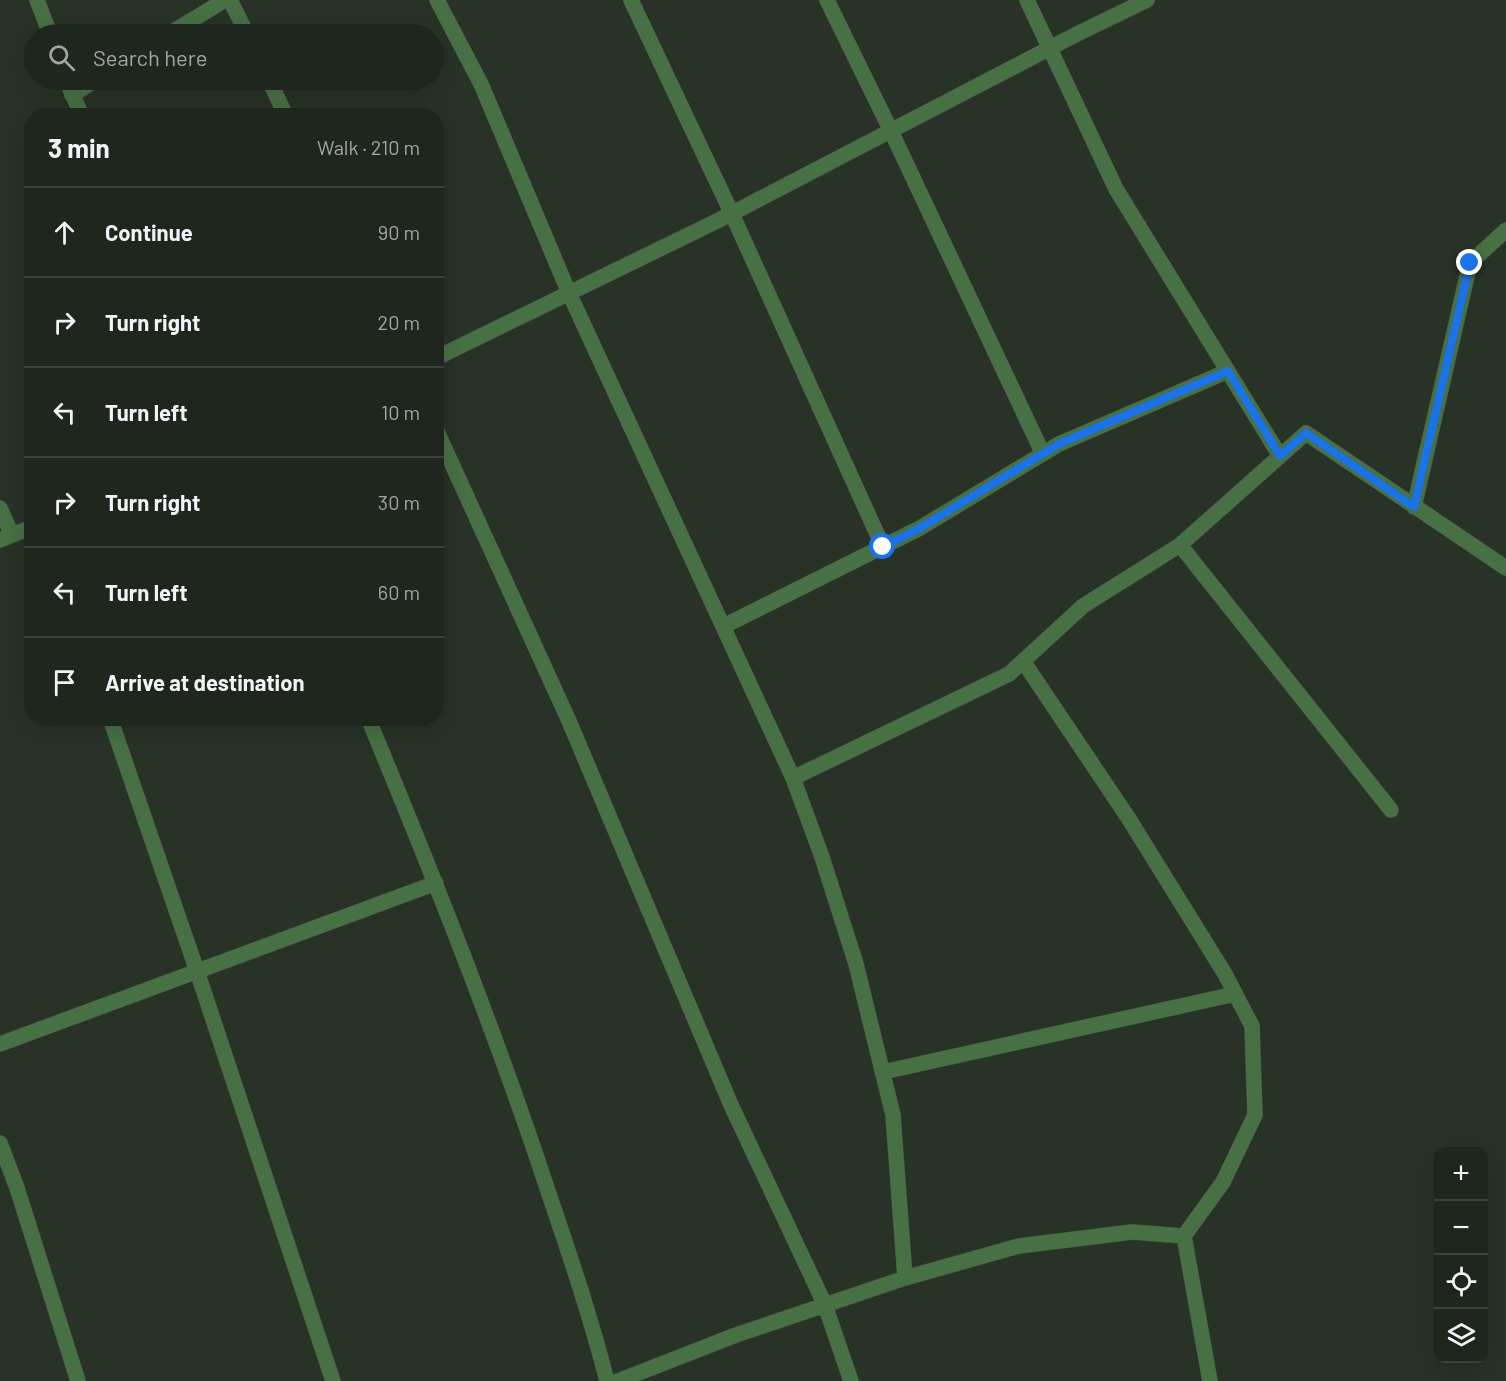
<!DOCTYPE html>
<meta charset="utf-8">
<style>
body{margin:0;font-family:Barlow,sans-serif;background:#2b322a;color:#f1f3f6}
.controls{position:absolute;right:18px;bottom:18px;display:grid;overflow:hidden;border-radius:12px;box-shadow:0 6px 24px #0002}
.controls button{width:54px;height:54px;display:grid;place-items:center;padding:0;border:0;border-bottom:2px solid #3c433b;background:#1e261d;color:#f1f3f6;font:30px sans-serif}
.stop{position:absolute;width:18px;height:18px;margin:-14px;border:4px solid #1a73e8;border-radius:50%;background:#fff}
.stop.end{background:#1a73e8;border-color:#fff;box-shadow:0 2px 6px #0008}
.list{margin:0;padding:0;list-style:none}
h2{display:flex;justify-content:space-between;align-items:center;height:78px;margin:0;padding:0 24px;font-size:26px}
h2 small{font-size:20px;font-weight:400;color:#a1a5a4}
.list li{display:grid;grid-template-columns:39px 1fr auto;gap:18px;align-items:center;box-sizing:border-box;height:90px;padding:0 24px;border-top:2px solid #3c433b}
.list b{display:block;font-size:22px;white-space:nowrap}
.list em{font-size:20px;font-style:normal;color:#a1a5a4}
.icon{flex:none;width:33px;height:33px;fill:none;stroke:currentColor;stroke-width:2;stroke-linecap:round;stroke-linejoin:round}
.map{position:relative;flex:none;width:1506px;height:1381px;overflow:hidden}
.search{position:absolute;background:#1e261d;box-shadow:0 6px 24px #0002;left:24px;top:24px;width:420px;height:66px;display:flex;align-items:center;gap:15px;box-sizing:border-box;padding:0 21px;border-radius:33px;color:#a1a5a4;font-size:22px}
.panel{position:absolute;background:#1e261d;box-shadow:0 6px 24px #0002;left:24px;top:108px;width:420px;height:618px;border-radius:24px}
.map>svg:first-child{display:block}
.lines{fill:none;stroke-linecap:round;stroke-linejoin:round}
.minor-casing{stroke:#454f45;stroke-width:16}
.minor{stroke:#477044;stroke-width:15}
.route{stroke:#1a73e8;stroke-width:8}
</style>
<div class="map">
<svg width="1506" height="1381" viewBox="0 0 1506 1381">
<rect width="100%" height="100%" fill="#283227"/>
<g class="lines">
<!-- minor casing -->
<g class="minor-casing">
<path id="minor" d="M 37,0 L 50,34
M 230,0 L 247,34
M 437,0 L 481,84 L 569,293 L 793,778 L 822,857 L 856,964 L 893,1115 L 905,1278
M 631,0 L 732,214 L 883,547
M 827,0 L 891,131 L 1043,454
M 1027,0 L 1116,189 L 1280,456
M 169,34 L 225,0
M 66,80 L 82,116
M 269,80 L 286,116
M 72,95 L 96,80
M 436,358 L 719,220 L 1077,34 L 1147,0
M 436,429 L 569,721 L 731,1105 L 825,1305 L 851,1381
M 1414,507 L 1470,263 L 1506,230
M 0,508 L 12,535
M 0,540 L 32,527
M 1180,545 L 1391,810
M 724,626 L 920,528 L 1059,444 L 1228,371
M 1023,661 L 1129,819 L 1225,974 L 1252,1026 L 1255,1115 L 1223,1182 L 1184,1236 L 1210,1381
M 110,718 L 197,971 L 333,1381
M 368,718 C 433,875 496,1033 549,1194 C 570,1256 591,1318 607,1381
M 793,778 L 1009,674 L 1083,606 L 1180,545 L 1306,433 L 1506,568
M 0,1044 L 436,883
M 883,1072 L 1235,994
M 0,1143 L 17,1188 L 78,1381
M 618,1381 L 736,1335 L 905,1278 L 1019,1246 L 1132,1232 L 1184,1236"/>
</g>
<!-- minor -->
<use href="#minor" class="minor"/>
</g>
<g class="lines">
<!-- route -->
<path class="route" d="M 883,547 L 920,528 L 1059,444 L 1228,371 L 1280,456 L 1306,433 L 1414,507 L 1470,263"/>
</g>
</svg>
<div class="controls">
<button>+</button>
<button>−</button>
<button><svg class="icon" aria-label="locate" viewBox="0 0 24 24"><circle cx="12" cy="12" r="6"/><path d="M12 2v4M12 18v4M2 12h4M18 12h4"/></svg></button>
<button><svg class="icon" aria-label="layers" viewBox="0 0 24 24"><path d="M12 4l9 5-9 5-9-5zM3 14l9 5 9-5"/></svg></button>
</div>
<div class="stop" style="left:883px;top:547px"></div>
<div class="stop end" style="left:1470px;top:263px"></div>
<div class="search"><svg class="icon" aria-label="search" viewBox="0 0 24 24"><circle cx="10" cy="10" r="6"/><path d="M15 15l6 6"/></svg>Search here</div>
<section class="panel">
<h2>3 min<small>Walk · 210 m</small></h2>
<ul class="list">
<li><svg class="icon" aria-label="ahead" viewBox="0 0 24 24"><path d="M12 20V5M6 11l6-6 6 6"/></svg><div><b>Continue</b></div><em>90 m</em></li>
<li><svg class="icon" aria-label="right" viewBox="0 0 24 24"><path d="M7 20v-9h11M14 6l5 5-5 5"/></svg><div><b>Turn right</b></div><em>20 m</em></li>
<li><svg class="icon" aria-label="left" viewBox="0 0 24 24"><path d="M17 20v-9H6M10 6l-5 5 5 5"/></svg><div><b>Turn left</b></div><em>10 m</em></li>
<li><svg class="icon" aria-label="right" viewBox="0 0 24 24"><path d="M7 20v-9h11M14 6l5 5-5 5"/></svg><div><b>Turn right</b></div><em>30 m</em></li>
<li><svg class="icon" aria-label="left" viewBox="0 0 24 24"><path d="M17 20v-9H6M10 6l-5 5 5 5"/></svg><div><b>Turn left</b></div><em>60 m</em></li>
<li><svg class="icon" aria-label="arrive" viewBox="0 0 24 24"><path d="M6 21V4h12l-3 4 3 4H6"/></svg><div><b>Arrive at destination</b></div></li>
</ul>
</section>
</div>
